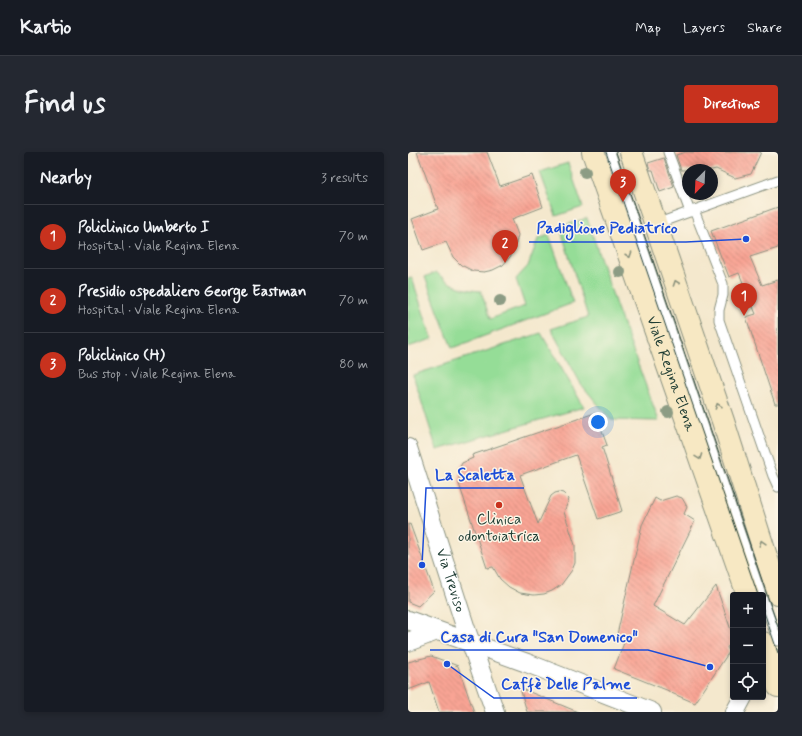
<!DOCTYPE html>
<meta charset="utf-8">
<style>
body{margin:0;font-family:Mynerve,sans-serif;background:#242831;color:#f1f3f6}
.controls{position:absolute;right:12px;bottom:12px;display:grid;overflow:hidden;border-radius:4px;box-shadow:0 2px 6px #0003}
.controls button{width:36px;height:36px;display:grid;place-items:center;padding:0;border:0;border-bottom:1px solid #363941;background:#171b24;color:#f1f3f6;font:20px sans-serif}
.compass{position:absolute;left:274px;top:12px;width:36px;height:36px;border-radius:50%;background:#171b24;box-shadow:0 2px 6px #0003;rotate:204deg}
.you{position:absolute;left:190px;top:270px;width:14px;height:14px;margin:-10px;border:3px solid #fff;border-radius:50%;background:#1a73e8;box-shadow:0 0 0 6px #1a73e833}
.badge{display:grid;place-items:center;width:26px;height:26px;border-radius:50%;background:#c8321e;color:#fff;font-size:13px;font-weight:700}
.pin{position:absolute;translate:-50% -33px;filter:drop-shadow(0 1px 2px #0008)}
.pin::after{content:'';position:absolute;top:21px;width:14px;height:12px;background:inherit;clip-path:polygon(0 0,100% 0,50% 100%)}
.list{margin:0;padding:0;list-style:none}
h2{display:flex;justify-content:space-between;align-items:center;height:52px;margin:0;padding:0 16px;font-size:17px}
h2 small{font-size:13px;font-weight:400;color:#9ea1a6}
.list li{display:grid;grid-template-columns:26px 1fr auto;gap:12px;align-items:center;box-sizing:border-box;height:64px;padding:0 16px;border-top:1px solid #363941}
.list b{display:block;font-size:15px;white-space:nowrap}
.list p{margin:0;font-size:13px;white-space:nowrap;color:#9ea1a6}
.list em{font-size:13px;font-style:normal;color:#9ea1a6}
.icon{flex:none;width:22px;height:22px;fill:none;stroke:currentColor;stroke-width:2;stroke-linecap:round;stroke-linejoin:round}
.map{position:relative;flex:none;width:370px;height:560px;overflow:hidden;border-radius:4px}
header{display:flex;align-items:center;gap:24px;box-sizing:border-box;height:56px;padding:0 20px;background:#171b24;border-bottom:1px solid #363941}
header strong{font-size:19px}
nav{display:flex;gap:22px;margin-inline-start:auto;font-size:14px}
.intro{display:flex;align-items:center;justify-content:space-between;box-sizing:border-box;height:96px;padding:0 24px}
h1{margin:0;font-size:28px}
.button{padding:10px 18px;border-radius:4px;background:#c8321e;color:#fff;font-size:14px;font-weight:700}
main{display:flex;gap:24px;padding:0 24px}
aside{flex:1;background:#171b24;border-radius:4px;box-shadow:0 2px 6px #0003}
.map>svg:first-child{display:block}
.green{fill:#95dd97;stroke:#5a8d66}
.building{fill:url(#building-back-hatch)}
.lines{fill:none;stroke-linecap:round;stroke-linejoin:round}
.service-casing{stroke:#8a9280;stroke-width:11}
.minor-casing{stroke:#8a9280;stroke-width:20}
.secondary-casing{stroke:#8a9280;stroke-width:24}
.service{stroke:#fff;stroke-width:9}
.minor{stroke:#fff;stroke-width:18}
.secondary{stroke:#f7e8c3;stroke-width:22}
.tram{stroke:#1f3d34;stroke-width:1}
.tree{fill:#8c9c84}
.oneway{stroke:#8b927c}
.poi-dot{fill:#c8321e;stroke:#fcf5e5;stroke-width:1.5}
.labels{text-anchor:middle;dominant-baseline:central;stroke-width:3;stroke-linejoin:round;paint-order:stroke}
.street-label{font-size:15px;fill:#1f3d34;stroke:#fcf5e5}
.poi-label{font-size:15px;fill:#1f3d34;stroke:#fcf5e5}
.leader{fill:none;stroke:#1d4ed8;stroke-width:1.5}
.callout-dot{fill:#1d4ed8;stroke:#fcf5e5;stroke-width:1.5}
.callout-label{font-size:16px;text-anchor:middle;font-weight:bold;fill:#1d4ed8;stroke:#fcf5e5;stroke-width:3;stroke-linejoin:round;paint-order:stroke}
</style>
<header>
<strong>Kartio</strong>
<nav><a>Map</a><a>Layers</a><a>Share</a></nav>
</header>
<div class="intro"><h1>Find us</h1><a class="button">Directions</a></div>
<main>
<aside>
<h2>Nearby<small>3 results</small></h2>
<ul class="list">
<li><span class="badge">1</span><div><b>Policlinico Umberto I</b><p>Hospital · Viale Regina Elena</p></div><em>70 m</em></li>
<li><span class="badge">2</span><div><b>Presidio ospedaliero George Eastman</b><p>Hospital · Viale Regina Elena</p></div><em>70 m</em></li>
<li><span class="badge">3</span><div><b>Policlinico (H)</b><p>Bus stop · Viale Regina Elena</p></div><em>80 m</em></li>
</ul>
</aside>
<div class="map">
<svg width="370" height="560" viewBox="0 0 370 560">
<defs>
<pattern id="building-back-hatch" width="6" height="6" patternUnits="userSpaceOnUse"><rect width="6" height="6" fill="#f9a494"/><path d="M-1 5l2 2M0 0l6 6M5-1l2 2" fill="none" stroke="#c9877a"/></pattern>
</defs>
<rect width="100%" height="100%" fill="#fcf5e5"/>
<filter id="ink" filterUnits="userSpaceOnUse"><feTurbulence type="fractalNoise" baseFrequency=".025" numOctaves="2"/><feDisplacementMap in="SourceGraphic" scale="8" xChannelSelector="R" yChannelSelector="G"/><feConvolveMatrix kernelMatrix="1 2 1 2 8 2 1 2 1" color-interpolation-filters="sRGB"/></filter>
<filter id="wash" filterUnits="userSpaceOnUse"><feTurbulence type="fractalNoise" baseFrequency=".012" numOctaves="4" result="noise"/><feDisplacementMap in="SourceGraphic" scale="16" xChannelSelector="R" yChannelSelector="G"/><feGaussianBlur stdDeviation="0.9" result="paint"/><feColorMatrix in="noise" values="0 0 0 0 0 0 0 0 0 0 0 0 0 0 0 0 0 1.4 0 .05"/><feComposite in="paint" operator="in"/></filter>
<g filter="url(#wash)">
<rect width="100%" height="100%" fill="#f4e8cd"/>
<!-- green -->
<path class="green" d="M 160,11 L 175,55 L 148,64 L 132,20 Z
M 179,66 L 209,156 L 251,269 L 203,268 L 173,232 L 143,177 L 180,165 L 152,75 Z
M 141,83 L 165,151 L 44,196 L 17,125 L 28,120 C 41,133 55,138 73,139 L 82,167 L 117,154 L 108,127 L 120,114 L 130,87 Z
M 4,126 L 24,187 L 0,195 L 0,127 Z
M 133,181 L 176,255 L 29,298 L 5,223 Z"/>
<g id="blocks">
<!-- building -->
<path class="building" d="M 9,0 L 79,0 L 92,34 L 124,23 L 135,55 L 104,67 L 110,83 L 107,96 L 102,105 L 95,113 L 85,118 L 76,120 L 65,119 L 53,113 L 45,105 L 38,90 L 15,98 L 4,67 L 30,57 Z
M 278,0 L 353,0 L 343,22 L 327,26 L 308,17 L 304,18 L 273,18 L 268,3 Z
M 256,6 L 266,35 L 252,40 L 245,18 L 242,18 L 240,11 Z
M 370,55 L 370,96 L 342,105 L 354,133 L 370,128 L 370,252 L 367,252 L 338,165 L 348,162 L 331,121 L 321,125 L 303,79 Z
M 187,261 L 199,293 L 194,295 L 214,359 L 190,367 L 168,303 L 112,323 L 130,372 L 143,344 L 147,341 L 151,340 L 155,341 L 161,347 L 156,360 L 167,393 L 167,411 L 164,418 L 153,433 L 144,439 L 136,442 L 126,443 L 112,441 L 101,435 L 92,427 L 85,415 L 79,416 L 51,332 L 52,315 L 54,311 L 65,306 L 64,303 Z
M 268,344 L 274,346 L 277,351 L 279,355 L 276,362 L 287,369 L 245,454 L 277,473 L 308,434 L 325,484 L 325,492 L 319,495 L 321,500 L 287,551 L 261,540 L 261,539 L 206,517 L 216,491 L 208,487 L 234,373 L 247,346 L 252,349 Z
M 2,372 L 26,439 L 10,454 L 0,450 L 0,373 Z
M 23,504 L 50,514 L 66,560 L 31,560 L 21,530 L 0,538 L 0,510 Z
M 112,536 L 170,560 L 119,560 Z"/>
</g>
</g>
<g filter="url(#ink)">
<use href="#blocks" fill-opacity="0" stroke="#8a9280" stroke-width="1"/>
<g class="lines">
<!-- service casing -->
<g class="service-casing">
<path id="service" d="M 202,0 L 353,443
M 260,0 L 282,60
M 286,58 L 315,132 L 315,143 L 311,158 L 311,168 L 365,324 L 370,335
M 248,72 L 370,28
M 355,448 L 370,489"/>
</g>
<!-- minor casing -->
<g class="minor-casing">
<g id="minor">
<path id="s1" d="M 0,296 L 58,477 L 87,560"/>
<path d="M 0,468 L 119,511 L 244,560"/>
<path d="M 0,490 L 29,479"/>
<path d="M 327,560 L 335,545"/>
</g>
</g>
<!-- secondary casing -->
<g class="secondary-casing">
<g id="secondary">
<path id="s2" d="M 185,0 L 340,443"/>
<path d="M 223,0 L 315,269 L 370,442"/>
<path d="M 355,491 L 370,534"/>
</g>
</g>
<!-- service -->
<use href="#service" class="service"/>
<!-- minor -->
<use href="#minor" class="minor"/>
<!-- secondary -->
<use href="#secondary" class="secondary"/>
<!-- tram -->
<path class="tram" d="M 198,0 L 350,443
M 208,0 L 370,475
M 355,457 L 370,501"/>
</g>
<!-- trees -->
<g class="tree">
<circle cx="177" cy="20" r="6"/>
<circle cx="212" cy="120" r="6"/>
<circle cx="92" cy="149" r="6"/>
<circle cx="260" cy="260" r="6"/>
</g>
<!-- one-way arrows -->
<defs><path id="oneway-chevron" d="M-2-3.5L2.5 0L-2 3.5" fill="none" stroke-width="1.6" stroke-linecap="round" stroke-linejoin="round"/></defs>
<g class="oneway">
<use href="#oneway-chevron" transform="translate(221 103) rotate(71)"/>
<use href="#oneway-chevron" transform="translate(268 131) rotate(-109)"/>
<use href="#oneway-chevron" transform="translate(310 254) rotate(-109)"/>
<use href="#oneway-chevron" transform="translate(291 305) rotate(70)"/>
<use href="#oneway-chevron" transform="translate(354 391) rotate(-108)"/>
</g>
</g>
<!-- markers -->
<circle class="poi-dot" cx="91" cy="353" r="4"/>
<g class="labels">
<!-- street labels -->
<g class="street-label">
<text stroke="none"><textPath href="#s2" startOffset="235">Viale Regina Elena</textPath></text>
<text stroke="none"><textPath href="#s1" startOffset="139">Via Treviso</textPath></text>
</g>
<!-- poi labels -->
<g class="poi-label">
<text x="91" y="368">Clinica<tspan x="91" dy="17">odontoiatrica</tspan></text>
</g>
</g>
<!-- callouts -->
<path class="leader" d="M338 87L278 90H121M14 413L18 336H116M302 515L240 498H22M39 512L86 546H229"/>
<g class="callout-dot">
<circle cx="338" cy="87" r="4"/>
<circle cx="14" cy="413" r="4"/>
<circle cx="302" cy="515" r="4"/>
<circle cx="39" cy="512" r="4"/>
</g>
<g class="callout-label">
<text x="199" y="81">Padiglione Pediatrico</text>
<text x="67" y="328">La Scaletta</text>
<text x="131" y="490">Casa di Cura "San Domenico"</text>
<text x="158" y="537">Caffè Delle Palme</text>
</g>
</svg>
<div class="controls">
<button>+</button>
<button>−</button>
<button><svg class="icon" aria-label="locate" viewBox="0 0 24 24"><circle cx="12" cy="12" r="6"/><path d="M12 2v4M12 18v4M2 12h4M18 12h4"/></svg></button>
</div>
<svg class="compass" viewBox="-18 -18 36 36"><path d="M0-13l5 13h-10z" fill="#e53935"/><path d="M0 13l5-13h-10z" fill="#9ea1a6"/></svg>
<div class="you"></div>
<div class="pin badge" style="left:336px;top:164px">1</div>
<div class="pin badge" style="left:97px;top:111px">2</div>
<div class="pin badge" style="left:215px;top:50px">3</div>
</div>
</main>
